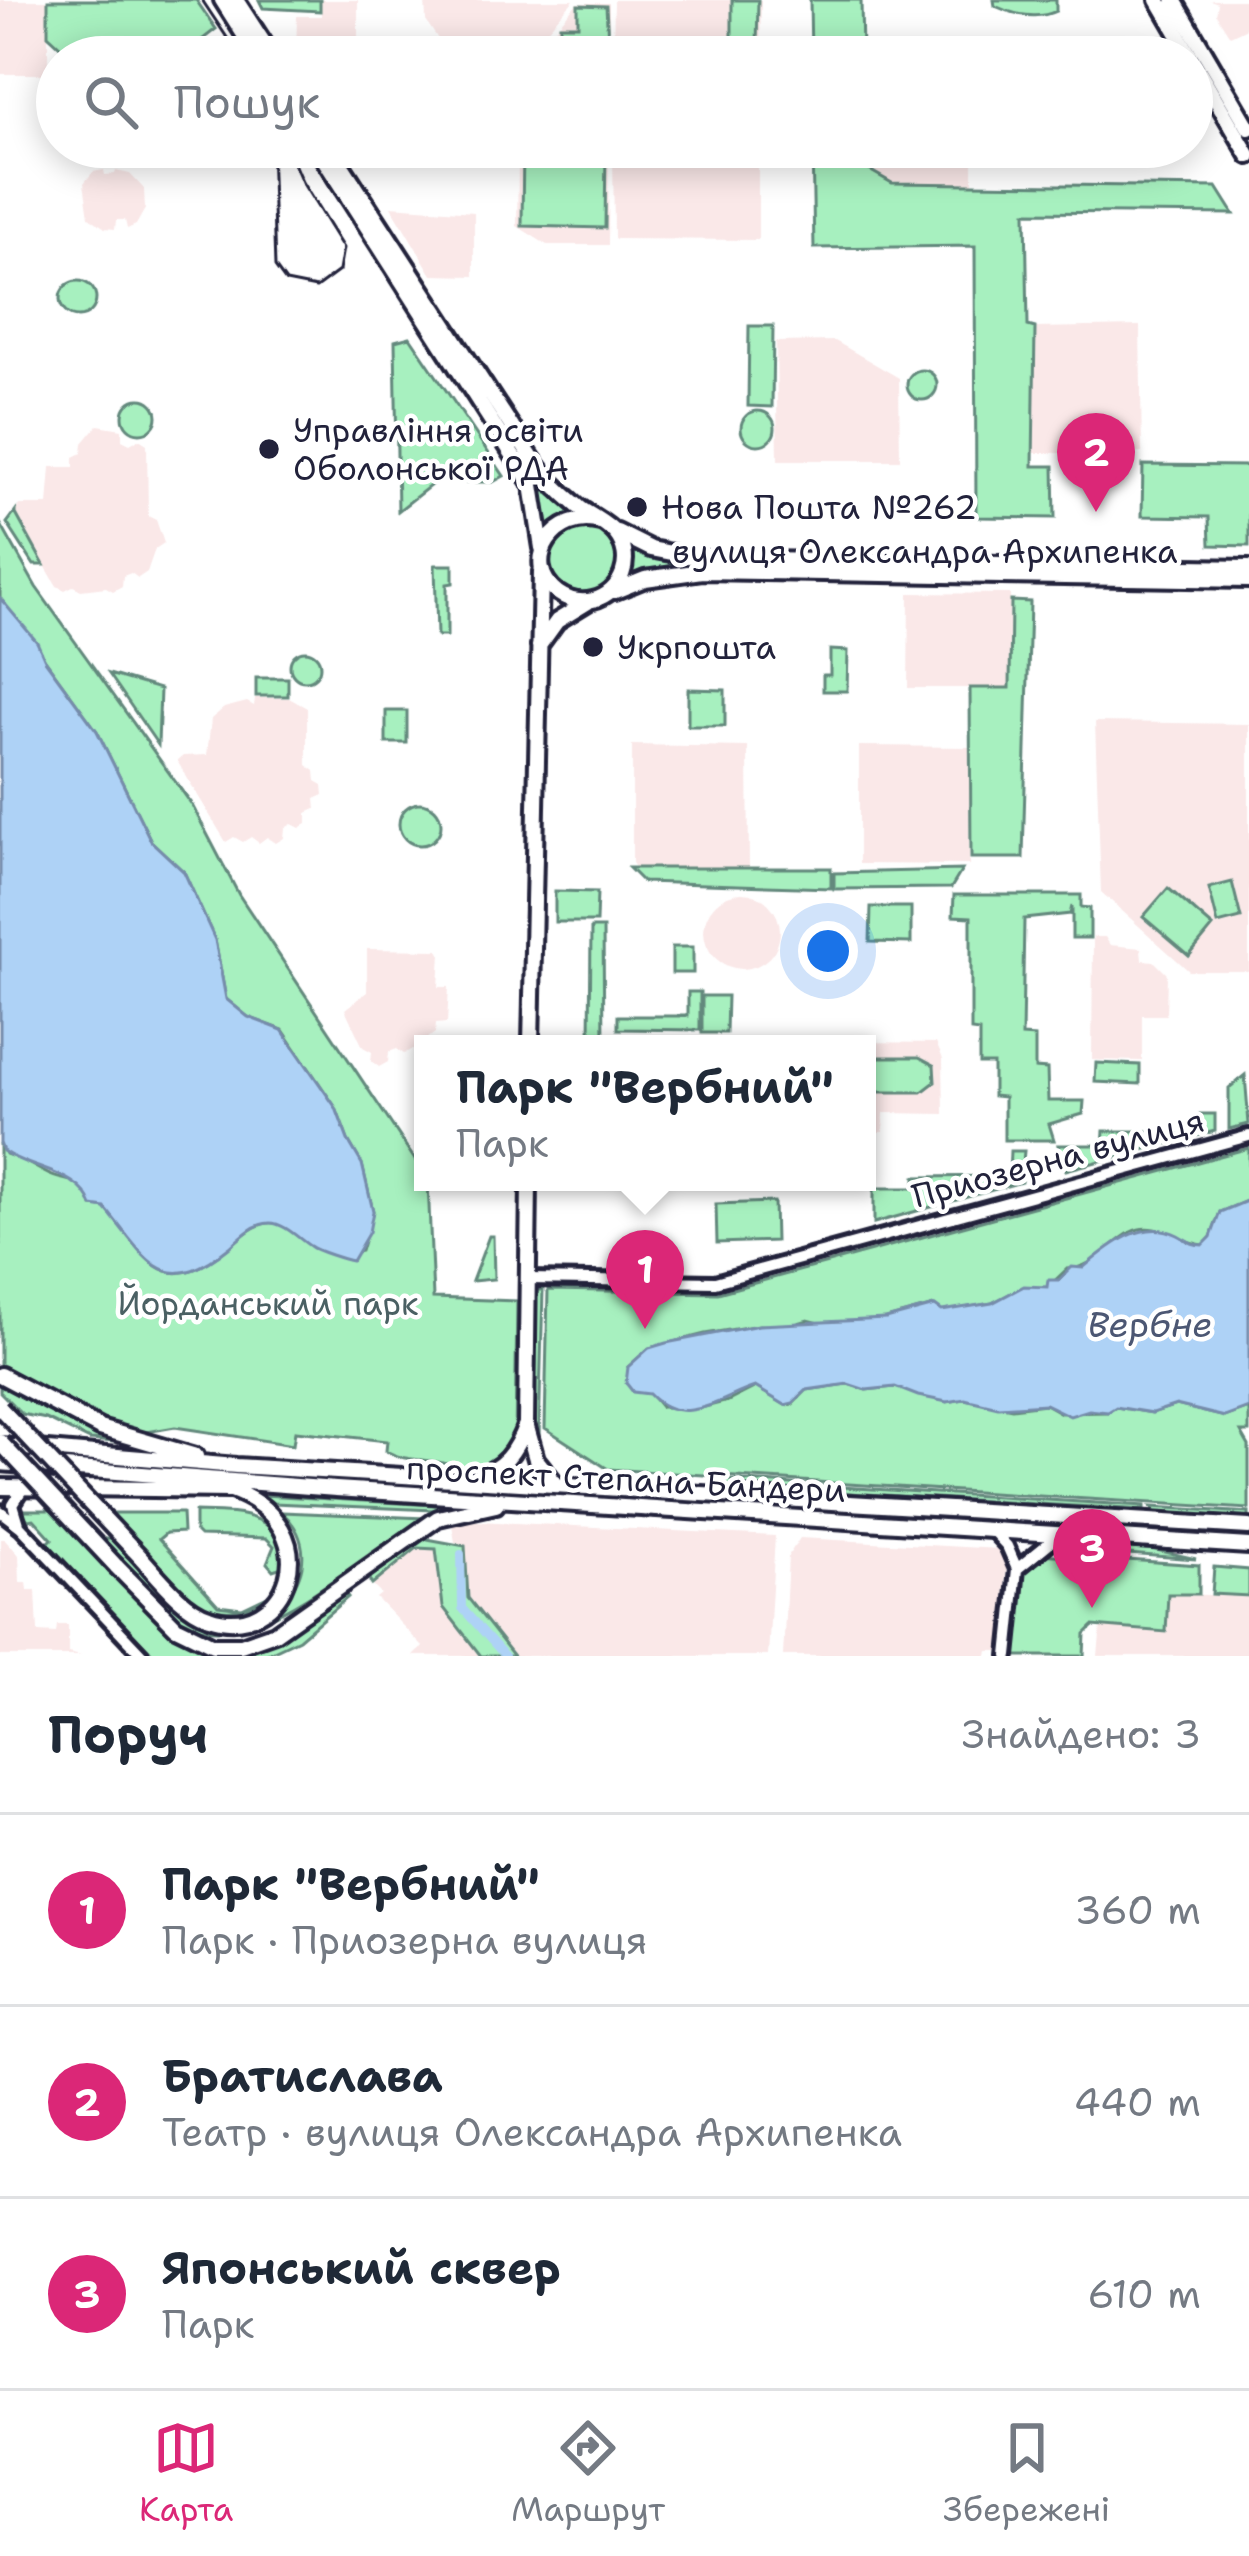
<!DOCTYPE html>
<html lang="uk">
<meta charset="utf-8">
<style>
body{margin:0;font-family:"Shantell Sans",sans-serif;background:#f6f6f7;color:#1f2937}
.you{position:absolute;left:828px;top:951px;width:42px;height:42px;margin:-30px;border:9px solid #fff;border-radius:50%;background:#1a73e8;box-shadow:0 0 0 18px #1a73e833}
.badge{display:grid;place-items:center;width:78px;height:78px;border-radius:50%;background:#db2777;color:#fff;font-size:39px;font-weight:700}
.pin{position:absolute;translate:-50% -99px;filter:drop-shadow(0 3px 6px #0008)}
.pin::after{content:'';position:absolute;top:63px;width:42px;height:36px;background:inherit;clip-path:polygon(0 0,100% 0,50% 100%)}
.popup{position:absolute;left:414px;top:1035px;width:462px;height:156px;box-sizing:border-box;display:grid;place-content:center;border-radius:0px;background:#fff;filter:drop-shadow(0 3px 9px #0005);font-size:39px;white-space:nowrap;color:#747a83}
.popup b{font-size:45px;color:#1f2937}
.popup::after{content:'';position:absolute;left:50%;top:100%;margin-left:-24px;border:24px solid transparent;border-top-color:#fff}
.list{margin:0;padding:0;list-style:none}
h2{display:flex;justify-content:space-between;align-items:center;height:156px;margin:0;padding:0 48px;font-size:51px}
h2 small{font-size:39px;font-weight:400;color:#747a83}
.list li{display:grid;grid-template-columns:78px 1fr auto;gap:36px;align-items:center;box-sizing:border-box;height:192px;padding:0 48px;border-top:3px solid #e0e1e3}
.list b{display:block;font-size:45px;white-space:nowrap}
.list p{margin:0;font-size:39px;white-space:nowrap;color:#747a83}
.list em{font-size:39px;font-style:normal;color:#747a83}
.icon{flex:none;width:66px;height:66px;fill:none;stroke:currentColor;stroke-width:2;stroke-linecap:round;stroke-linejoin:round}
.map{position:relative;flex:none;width:1249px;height:1656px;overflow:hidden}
.search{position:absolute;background:#fff;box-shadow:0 6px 30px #0003;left:36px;right:36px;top:36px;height:132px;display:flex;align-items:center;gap:30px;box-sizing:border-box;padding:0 42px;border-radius:66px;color:#747a83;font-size:45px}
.sheet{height:732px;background:#fff}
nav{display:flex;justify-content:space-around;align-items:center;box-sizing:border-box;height:168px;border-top:3px solid #e0e1e3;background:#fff;font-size:33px;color:#747a83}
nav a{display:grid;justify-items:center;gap:6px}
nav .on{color:#db2777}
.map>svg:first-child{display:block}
.built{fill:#fae8e8}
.green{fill:#a7f0bf;stroke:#64897d;stroke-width:3}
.water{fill:#aed2f6;stroke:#768cab;stroke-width:3}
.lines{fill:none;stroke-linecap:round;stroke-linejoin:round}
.canal{stroke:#aed2f6;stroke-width:8}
.minor-casing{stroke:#22223b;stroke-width:20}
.major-casing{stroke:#22223b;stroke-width:22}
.minor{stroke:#fff;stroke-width:10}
.major{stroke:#fff;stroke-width:14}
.tram{stroke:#22223b;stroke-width:3}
.major-bridge-casing{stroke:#22223b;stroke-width:22;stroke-linecap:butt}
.major-bridge{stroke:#fff;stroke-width:14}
.poi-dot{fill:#22223b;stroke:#fff;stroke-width:4.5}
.labels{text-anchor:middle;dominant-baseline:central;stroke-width:9;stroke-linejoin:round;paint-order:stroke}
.poi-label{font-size:33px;fill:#22223b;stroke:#fff;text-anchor:start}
.street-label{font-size:33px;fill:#22223b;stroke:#fff}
.park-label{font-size:33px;fill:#4a6063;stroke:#fff}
.water-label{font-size:36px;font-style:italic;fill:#4c5773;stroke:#fff}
</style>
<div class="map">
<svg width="1249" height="1656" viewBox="0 0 1249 1656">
<rect width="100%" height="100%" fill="#fff"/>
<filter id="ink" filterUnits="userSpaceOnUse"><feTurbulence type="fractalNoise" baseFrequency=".00833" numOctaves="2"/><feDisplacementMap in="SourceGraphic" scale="24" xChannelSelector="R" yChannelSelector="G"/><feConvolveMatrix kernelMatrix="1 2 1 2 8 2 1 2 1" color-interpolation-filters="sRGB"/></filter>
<g filter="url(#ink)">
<!-- built -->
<path class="built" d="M 0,0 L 48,0 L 48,74 L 0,74 Z
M 321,0 L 358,0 L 358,57 L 296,57 L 297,16 L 321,16 Z
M 425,0 L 574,0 L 522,57 L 450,57 L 426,21 Z
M 614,0 L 761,0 L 760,57 L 613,57 Z
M 1210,0 L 1249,0 L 1249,27 L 1230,36 L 1216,14 L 1218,3 Z
M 577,3 L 609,3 L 609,57 L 531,57 Z
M 508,147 L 609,147 L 608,245 L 547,245 L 517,226 L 518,164 Z
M 613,147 L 758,147 L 758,240 L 614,239 Z
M 870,147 L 973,147 L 973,184 L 892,183 L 870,168 Z
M 104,170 L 105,175 L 115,174 L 116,171 L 130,174 L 144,189 L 145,209 L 136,225 L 127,229 L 125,220 L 116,220 L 115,229 L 105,228 L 89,217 L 84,183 L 93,172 Z
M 391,206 L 474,212 L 474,276 L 432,275 Z
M 1140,326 L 1142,453 L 1033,453 L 1035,328 Z
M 835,341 L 899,378 L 900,460 L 778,460 L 776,342 Z
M 98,425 L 122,429 L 122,440 L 130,444 L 139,439 L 147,444 L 148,516 L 156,520 L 164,543 L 155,549 L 147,572 L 138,578 L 131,573 L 123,576 L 122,586 L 113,591 L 106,587 L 81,590 L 73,586 L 65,590 L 57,586 L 15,514 L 20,505 L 48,505 L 51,467 L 74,467 L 74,457 L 82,453 L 83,443 Z
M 909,593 L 1010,594 L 1010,688 L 908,688 Z
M 255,698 L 289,698 L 307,708 L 307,765 L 315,771 L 316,781 L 323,785 L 324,795 L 315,799 L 316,809 L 307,813 L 307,824 L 300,828 L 292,824 L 285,828 L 284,838 L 276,843 L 267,837 L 259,843 L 251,837 L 243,842 L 234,837 L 226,842 L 177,761 L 183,756 L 207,755 L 211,719 L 224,708 L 247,702 L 254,706 Z
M 1095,722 L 1249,724 L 1249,971 L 1189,971 L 1101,892 Z
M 632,745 L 748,747 L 749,868 L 635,867 L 632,863 Z
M 859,746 L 971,747 L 969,865 L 859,864 Z
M704 931a38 38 0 1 1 76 0a38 38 0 1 1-76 0Z
M 1093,937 L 1105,937 L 1110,945 L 1141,948 L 1142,960 L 1154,961 L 1167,974 L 1166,1015 L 1142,1015 L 1142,1061 L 1092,1060 Z
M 367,949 L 438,950 L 441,953 L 439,987 L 449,987 L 447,1023 L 436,1024 L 435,1033 L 428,1038 L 428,1044 L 423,1044 L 423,1052 L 412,1049 L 404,1054 L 397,1049 L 389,1052 L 388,1062 L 379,1067 L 371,1061 L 372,1052 L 363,1047 L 345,1009 L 367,992 Z
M 703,1040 L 936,1043 L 943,1059 L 944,1114 L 884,1113 L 883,1132 L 867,1132 L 867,1044 L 703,1044 Z
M 476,1521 L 775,1536 L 768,1656 L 514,1656 L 468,1598 L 465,1547 L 455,1542 L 452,1525 Z
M 800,1538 L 1000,1549 L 1007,1559 L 1000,1651 L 988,1651 L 987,1656 L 783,1656 L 788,1556 Z
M 0,1539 L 5,1539 L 19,1555 L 20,1582 L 27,1582 L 28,1590 L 36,1590 L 38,1632 L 56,1633 L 57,1625 L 68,1625 L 68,1653 L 81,1656 L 0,1656 Z
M 417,1548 L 437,1548 L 443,1607 L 481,1656 L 414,1656 L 423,1647 L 376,1598 L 381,1594 L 372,1585 Z
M 1168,1594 L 1249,1596 L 1249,1656 L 1098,1656 L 1101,1624 Z"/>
<!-- green -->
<path class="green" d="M 48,0 L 196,0 L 216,29 L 189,50 L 72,57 L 48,35 Z
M 259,0 L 320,0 L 320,11 L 263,8 Z
M 732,0 L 758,0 L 757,47 L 732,47 Z
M 810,0 L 861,0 L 862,57 L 811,57 Z
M 994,0 L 1056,0 L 1056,11 C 1037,20 1015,15 995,6 Z
M 578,5 L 606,6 L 609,57 L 560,57 L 560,25 L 578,25 Z
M 523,147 L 606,147 L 605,228 L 522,226 Z
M 812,147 L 865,147 L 866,168 L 892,183 L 1217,187 L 1234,214 L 1026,212 L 1028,326 L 1035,328 L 1033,466 L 1054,466 L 1055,518 L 976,517 L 975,246 L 814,248 Z
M60 299a18 18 0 1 1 36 0a18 18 0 1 1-36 0Z
M 749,326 L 773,326 L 772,407 L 748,406 Z
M 410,337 L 504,476 L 493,482 L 462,482 L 462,475 L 436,475 L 435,482 L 398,511 L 395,341 Z
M907 385a15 15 0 1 1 30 0a15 15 0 1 1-30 0Z
M123 416a17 17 0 1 1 34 0a17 17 0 1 1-34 0Z
M741 428a17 17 0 1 1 34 0a17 17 0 1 1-34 0Z
M 1143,465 L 1249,466 L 1249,546 L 1210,545 L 1209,517 L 1142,516 Z
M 537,485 L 576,513 L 558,519 L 545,531 Z
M 16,511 L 16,514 L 44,565 L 34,565 L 7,523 Z
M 0,523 L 36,587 L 192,805 L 239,895 L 423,1172 L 423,1182 L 428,1182 L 433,1298 L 517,1301 L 515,1437 C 502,1472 472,1471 443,1463 C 423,1458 405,1462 386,1451 L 387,1441 L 295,1431 L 293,1445 L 175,1427 L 141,1433 L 102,1420 L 0,1365 L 0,1143 L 6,1154 C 22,1159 30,1164 44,1172 C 68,1186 80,1172 92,1206 L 105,1207 C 147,1254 159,1304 228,1248 C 240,1238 252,1225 268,1223 C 296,1220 309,1265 361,1251 L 373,1211 L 362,1164 L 348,1140 L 336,1108 L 283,1030 L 248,1017 L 226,999 L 215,940 L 184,872 L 151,841 L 97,731 L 0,598 Z
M550 560a34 34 0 1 1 68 0a34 34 0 1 1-68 0Z
M 629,543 L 682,563 L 628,578 L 634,560 Z
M 435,565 L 453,565 L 453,583 L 447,584 L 447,636 L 437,636 Z
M 1011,601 L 1030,602 L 1023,858 L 971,858 L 970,688 L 1010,688 Z
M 830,650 L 848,651 L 847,691 L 823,691 L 823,675 L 830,675 Z
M290 666a15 15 0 1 1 30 0a15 15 0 1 1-30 0Z
M 109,674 L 160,689 L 158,745 Z
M 256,678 L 288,678 L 288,696 L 256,696 Z
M 688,689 L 725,690 L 725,726 L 688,726 Z
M 386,711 L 407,711 L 407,743 L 386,743 Z
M399 824a21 21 0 1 1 42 0a21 21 0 1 1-42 0Z
M 629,868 L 831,868 L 831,888 L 643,882 Z
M 962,870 L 951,888 L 834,889 L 834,873 Z
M 1232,882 L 1241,918 L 1218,924 L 1209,888 Z
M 1168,888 L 1213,927 L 1189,956 L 1143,917 Z
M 555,891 L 597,892 L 596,922 L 555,922 Z
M 954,895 L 1081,895 L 1081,907 L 1090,908 L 1090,938 L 1072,938 L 1072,906 L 1070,914 L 1024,919 L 1022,1036 L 1035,1037 L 1035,1068 L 1047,1069 L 1048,1101 L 1084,1101 L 1083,1114 L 1049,1124 L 1054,1140 L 1004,1140 L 1004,1097 L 993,1096 L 993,1064 L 979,1064 L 979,1032 L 971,1031 L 971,917 L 953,916 Z
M 871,907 L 911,907 L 911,943 L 870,942 Z
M 591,928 L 603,928 L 604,1044 L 590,1044 Z
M 672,947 L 693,947 L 693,973 L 672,973 Z
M 688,992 L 700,992 L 700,1030 L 618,1029 L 618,1016 L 688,1016 Z
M 702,996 L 727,996 L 726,1033 L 702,1033 Z
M 867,1057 L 919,1057 L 934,1065 L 935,1082 L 922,1092 L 867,1092 Z
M 1096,1063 L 1140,1065 L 1140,1084 L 1095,1082 Z
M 1245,1075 L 1249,1124 L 1229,1129 L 1229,1088 Z
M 1200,1114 L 1215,1114 L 1215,1131 L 1066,1170 L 1058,1145 L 1103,1145 L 1104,1131 L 1199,1131 Z
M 1249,1148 L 1249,1200 L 1220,1212 L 1211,1237 L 1204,1245 C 1181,1244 1156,1219 1131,1232 C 1109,1244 1094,1269 1067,1269 L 1048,1287 L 1015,1291 L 992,1303 L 942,1312 L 934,1306 L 886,1319 L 824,1324 L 808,1320 L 788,1326 L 759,1325 L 705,1334 L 649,1348 L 628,1367 L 661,1407 L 701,1408 L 728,1401 L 756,1387 L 785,1405 L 793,1404 L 807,1390 L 848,1384 L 866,1390 L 895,1387 L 947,1402 L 964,1399 L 1012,1408 L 1045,1404 L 1061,1413 L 1108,1412 L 1116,1407 L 1152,1413 L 1176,1405 L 1225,1417 L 1249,1408 L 1249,1432 L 1241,1432 L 1249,1446 L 1249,1509 L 608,1469 L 545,1428 L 548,1290 L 718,1293 Z
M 1010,1151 L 1024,1151 L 1021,1182 L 874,1223 L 874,1188 L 915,1188 L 915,1177 L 1009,1176 Z
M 774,1202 L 775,1241 L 717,1243 L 716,1204 Z
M 489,1236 L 493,1236 L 494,1279 L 472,1281 Z
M 536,1290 L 543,1290 L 539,1436 L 543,1455 L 540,1456 L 534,1433 Z
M 0,1379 L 129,1443 L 90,1440 L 46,1419 L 22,1414 L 0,1392 Z
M 711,1479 L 1144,1506 L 1144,1510 L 710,1485 Z
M 263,1495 L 450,1506 L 434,1510 L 273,1503 Z
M 1151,1507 L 1249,1513 L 1249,1520 L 1156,1514 Z
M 21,1510 L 52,1510 C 101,1561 180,1656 258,1648 C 289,1638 318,1611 344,1592 L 348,1597 L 299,1639 L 263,1656 L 149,1656 L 46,1545 L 52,1539 L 34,1519 L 28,1520 Z
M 195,1512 C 236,1513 285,1510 282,1567 L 273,1570 L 267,1563 L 274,1546 L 266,1538 L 200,1536 L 195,1531 Z
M 282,1512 L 426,1518 C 358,1552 264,1656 186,1624 C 153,1603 126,1567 99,1539 L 114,1539 L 199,1620 C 268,1646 339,1565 282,1512 Z
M 111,1513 L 182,1513 L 183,1532 L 166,1533 L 159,1539 L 218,1605 L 242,1608 L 267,1596 C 243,1614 218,1615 193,1600 Z
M 422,1538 L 465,1546 L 468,1598 L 514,1656 L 481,1656 L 443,1607 L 436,1549 L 417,1548 L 372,1585 L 370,1582 L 371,1574 Z
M 1057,1544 L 1152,1549 L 1196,1559 L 1045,1548 Z
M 1039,1554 L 1199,1565 L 1199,1594 L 1168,1594 L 1166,1632 L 1093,1626 L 1085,1634 L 1084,1656 L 1014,1656 L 1020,1577 Z
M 1214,1567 L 1249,1570 L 1249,1596 L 1212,1594 Z"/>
<!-- water -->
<path class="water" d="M 0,598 L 37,642 L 45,660 L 97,731 L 151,841 L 184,872 L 215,940 L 226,999 L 248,1017 L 282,1030 L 336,1108 L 348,1140 L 362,1164 L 373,1211 L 369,1232 L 352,1261 C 346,1260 316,1251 310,1246 C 299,1239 284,1223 270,1223 C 254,1223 241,1237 230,1247 C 162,1302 147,1258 105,1208 L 92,1206 C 81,1171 31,1171 3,1151 L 0,1143 Z
M 1249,1200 L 1249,1408 L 1225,1417 L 1176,1405 L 1152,1413 L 1116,1407 L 1108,1412 L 1089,1410 L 1070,1416 L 1045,1404 L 998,1407 L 965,1399 L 947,1402 L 918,1396 L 895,1387 L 866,1390 L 848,1384 L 807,1390 L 793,1403 L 785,1405 L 755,1387 C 722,1397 683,1430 649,1394 L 633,1392 L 626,1383 L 628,1367 L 649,1348 L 666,1343 L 759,1325 L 886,1319 L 935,1306 L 942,1311 L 992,1303 L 1024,1286 L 1047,1287 L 1048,1280 L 1059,1280 L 1072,1267 L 1083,1268 C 1108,1247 1142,1217 1178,1235 C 1188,1240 1190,1245 1203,1245 L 1211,1237 L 1220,1212 Z"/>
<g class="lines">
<!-- canal -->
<path class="canal" d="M 461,1554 L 462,1608 L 505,1656"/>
<!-- minor casing -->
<g class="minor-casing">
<path id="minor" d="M 528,1279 L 715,1282 L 1249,1136
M 0,1511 L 21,1527 L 143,1656
M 19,1524 L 13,1504 L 23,1488
M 992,1530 L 1007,1546 L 1017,1569 L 1059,1535
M 1008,1656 L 1017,1569"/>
</g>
<!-- major casing -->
<g class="major-casing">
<path id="major" d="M 222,0 L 258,57
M 236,0 L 273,57
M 1158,0 L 1191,57
M 1174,0 L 1249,128
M 1192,59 L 1249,156
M 316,147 L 532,485 L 542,548
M 330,147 L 534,461 C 547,479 562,493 579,507 C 591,516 607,523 616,534 C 635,558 622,593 593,600 C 581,603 568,600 558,593 C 518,562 557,509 600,522
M 617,532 L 651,549 L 703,559 L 1249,568
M 615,591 L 645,579 L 702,571 L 1249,580
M 539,646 L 557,621 L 588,602
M 531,1044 L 541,572
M 529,1182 L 526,1424 L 536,1459 L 556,1484
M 0,1375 L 100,1428 L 196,1456
M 0,1446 L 236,1466 L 1249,1527
M 0,1463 L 336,1489 L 1249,1546
M 474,1478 C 504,1468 515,1453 526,1424
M 0,1487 L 229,1490
M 133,1549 C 154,1570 180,1608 209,1617 C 287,1644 333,1527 231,1490
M 116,1566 L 176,1627 L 213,1645 L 241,1645 L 275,1633 L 438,1518 L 496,1505"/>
</g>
<!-- minor -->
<use href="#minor" class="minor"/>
<!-- major -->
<use href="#major" class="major"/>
<!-- tram -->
<path class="tram" d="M 202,0 L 240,57
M 271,147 L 275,267 L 286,282 L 316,288 L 339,271 L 343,248 L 302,182 L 287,147"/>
<!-- major-bridge casing -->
<g class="major-bridge-casing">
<path id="major-bridge" d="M 0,1408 L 133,1549
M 0,1442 L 116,1566"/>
</g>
<!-- major-bridge -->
<use href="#major-bridge" class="major-bridge"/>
</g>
</g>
<!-- markers -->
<g class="poi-dot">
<circle cx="269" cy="449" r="12"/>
<circle cx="637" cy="507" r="12"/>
<circle cx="593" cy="647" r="12"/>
</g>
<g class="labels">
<!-- poi labels -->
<g class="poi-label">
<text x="293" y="430">Управління освіти<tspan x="293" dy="38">Оболонської РДА</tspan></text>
<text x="661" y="507">Нова Пошта №262</text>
<text x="617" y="647">Укрпошта</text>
</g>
<!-- street labels -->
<g class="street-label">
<text x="925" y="551">вулиця Олександра Архипенка</text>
<text transform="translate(1058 1158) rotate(-15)">Приозерна вулиця</text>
<text transform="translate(626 1479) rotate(3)">проспект Степана Бандери</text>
</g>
<!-- park labels -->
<g class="park-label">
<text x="268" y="1303">Йорданський парк</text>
</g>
<!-- water labels -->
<g class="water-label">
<text x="1150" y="1324">Вербне</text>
</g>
</g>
</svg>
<div class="you"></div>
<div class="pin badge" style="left:645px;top:1329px">1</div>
<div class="popup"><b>Парк &quot;Вербний&quot;</b>Парк</div>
<div class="pin badge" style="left:1096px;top:512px">2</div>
<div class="pin badge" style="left:1092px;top:1608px">3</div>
<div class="search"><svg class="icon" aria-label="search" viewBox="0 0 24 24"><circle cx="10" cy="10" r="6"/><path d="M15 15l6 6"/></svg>Пошук</div>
</div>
<section class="sheet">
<h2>Поруч<small>Знайдено: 3</small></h2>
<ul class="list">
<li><span class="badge">1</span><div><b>Парк &quot;Вербний&quot;</b><p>Парк · Приозерна вулиця</p></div><em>360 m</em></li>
<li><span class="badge">2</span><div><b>Братислава</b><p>Театр · вулиця Олександра Архипенка</p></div><em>440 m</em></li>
<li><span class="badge">3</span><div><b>Японський сквер</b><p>Парк</p></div><em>610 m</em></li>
</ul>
</section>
<nav>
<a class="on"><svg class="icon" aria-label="map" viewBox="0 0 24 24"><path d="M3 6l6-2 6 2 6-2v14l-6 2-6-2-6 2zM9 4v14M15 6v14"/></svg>Карта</a>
<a><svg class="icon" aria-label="directions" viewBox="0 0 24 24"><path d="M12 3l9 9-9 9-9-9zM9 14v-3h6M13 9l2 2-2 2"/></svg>Маршрут</a>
<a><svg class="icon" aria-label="saved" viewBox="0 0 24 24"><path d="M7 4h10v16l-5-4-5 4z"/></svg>Збережені</a>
</nav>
